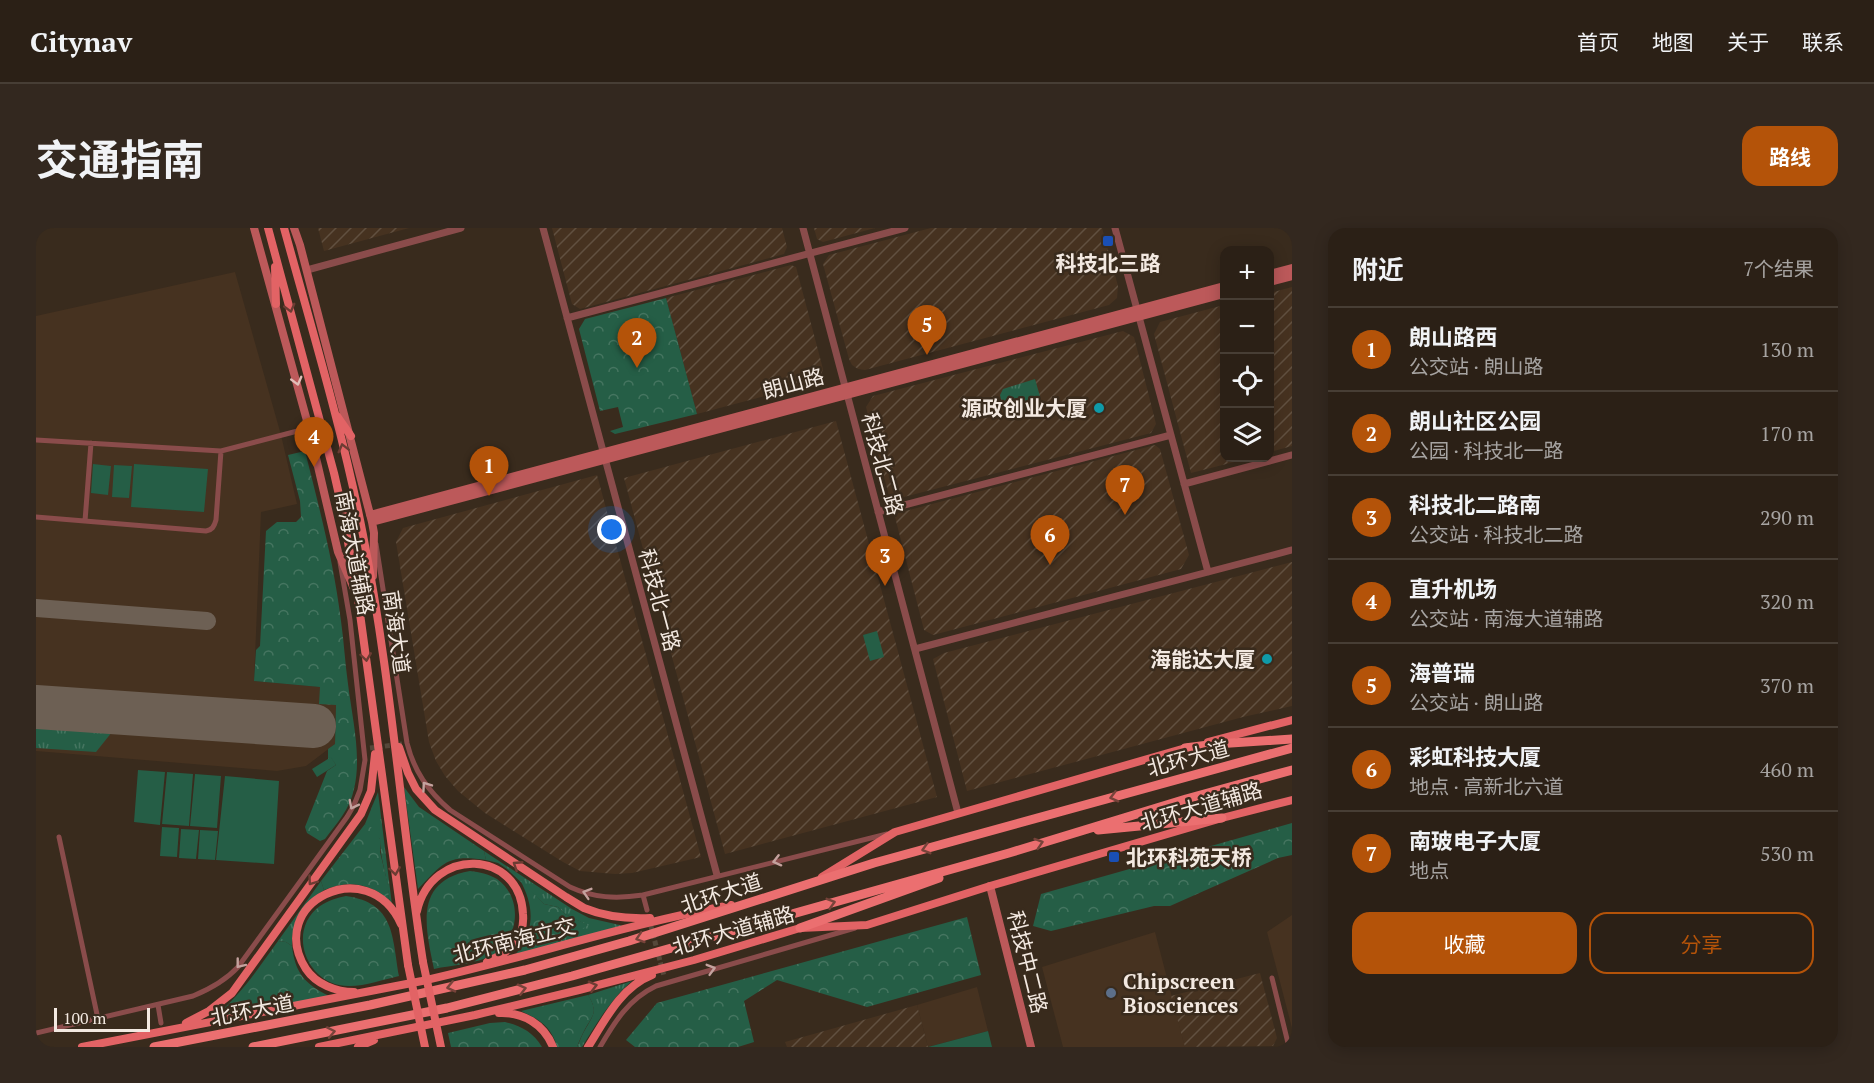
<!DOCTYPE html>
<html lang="zh">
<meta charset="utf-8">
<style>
body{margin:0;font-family:"PT Serif","Noto Sans SC",serif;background:#33281f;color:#f1f3f6}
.controls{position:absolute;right:18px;top:18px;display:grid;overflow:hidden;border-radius:12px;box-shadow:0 3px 15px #0003}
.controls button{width:54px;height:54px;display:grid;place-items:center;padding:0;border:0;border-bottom:2px solid #473e35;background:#2b2016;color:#f1f3f6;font:30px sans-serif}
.scale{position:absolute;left:18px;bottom:15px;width:96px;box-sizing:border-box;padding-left:6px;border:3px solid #f3e9e1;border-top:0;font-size:16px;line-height:21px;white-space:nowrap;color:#f3e9e1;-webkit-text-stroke:4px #392b1d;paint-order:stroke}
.you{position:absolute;left:576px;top:302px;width:21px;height:21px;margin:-15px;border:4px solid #fff;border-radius:50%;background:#1a73e8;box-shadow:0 0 0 9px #1a73e833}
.badge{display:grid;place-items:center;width:39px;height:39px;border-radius:50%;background:#b45309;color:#fff;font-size:20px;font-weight:700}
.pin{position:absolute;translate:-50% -50px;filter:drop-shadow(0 2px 3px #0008)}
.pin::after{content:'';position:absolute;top:32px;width:21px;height:18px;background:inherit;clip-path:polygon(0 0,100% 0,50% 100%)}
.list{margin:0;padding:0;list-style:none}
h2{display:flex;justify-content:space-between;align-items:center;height:78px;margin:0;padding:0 24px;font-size:26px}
h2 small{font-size:20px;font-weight:400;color:#a6a3a1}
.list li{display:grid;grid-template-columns:39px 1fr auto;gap:18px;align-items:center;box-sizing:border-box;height:84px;padding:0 24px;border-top:2px solid #473e35}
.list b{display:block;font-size:22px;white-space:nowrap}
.list p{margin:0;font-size:20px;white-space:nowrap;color:#a6a3a1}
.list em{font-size:20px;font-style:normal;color:#a6a3a1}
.actions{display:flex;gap:12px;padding:18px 24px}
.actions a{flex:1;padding:14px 0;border:2px solid #b45309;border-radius:18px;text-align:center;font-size:21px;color:#b45309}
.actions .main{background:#b45309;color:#fff}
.icon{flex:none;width:33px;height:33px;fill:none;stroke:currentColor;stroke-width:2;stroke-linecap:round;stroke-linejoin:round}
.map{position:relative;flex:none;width:1256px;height:819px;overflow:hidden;border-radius:18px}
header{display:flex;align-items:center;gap:36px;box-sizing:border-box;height:84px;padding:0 30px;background:#2b2016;border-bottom:2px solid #473e35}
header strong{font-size:28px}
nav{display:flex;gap:33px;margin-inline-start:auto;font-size:21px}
.intro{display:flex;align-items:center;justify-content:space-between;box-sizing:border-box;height:144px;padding:0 36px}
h1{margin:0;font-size:42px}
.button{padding:15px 27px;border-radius:18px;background:#b45309;color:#fff;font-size:21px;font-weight:700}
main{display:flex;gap:36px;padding:0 36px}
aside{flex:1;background:#2b2016;border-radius:18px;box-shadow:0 3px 15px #0003}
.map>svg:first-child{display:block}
.built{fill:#463220}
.industrial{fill:url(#industrial-furrows)}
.grass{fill:url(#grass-tufts)}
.forest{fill:url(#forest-crowns)}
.pitch{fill:#255e46}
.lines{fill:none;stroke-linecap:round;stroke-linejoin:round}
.taxiway{stroke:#6d6054;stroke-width:18}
.runway{stroke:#6d6054;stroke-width:44}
.minor-tunnel{stroke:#55483a;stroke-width:5;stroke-dasharray:5 2.5;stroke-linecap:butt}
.minor{stroke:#8a4c4b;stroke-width:5}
.tertiary{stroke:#8a4c4b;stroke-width:7}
.secondary{stroke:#bc595a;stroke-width:8}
.primary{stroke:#e26365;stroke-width:8}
.trunk{stroke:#eb6f70;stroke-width:9}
.primary-bridge{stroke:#e26365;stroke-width:8}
.oneway{stroke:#6c3c33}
.oneway2{stroke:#e2beb8}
.oneway3{stroke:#c4a29e}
.oneway4{stroke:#77433a}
.transit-dot{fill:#1a4fb4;stroke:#392b1d;stroke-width:2}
.culture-dot{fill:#0f9aa8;stroke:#392b1d;stroke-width:2}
.service-dot{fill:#5c6f8a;stroke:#392b1d;stroke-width:2}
.labels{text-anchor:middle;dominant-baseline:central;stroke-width:5;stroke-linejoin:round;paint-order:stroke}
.poi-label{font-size:21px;font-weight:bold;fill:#f3e9e1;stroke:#392b1d;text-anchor:end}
.street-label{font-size:21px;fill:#f3e9e1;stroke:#392b1d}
</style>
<header>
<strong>Citynav</strong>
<nav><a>首页</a><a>地图</a><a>关于</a><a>联系</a></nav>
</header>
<div class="intro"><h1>交通指南</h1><a class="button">路线</a></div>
<main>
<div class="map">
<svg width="1256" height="819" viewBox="0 0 1256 819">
<defs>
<pattern id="industrial-furrows" width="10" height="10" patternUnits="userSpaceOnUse" patternTransform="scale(1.5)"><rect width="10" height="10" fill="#463220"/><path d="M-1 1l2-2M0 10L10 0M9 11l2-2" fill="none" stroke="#615040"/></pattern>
<pattern id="grass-tufts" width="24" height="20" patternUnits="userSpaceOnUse" patternTransform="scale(1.5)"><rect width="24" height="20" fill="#255e46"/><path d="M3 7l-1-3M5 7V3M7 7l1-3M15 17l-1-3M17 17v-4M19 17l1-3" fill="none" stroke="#457560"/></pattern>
<pattern id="forest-crowns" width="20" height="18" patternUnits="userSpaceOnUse" patternTransform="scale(1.5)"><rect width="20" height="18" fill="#255e46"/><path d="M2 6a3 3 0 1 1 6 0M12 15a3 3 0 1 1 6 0" fill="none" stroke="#457560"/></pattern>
</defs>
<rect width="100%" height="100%" fill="#392b1d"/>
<!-- built -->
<path class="built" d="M 199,44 L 245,207 L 261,276 L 225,284 L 218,453 L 285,459 L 300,477 L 299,516 L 270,538 L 241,543 L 0,523 L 0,88 Z
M 1256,687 L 1256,800 L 1231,704 Z
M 1119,704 L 1149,819 L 1027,819 L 1006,739 Z
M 941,759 L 952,803 L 892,819 L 881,777 Z"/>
<!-- industrial -->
<path class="industrial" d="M 282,0 L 373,0 L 288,23 Z
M 516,0 L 746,0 L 751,19 L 748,26 L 544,81 L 536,76 Z
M 778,0 L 839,0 L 787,14 L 781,11 Z
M 895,0 L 1066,0 L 1082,58 L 1081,70 L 1073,77 L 829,142 L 822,141 L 816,137 L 813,131 L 787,36 L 793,27 Z
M 755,37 L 760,39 L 787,141 L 784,150 L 781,154 L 661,186 L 630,70 Z
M 1256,59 L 1256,218 L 1234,224 L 1234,65 Z
M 1188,77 L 1188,230 L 1214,230 L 1155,245 L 1118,106 L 1124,94 Z
M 1087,103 L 1098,109 L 1120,196 L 1115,205 L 860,271 L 853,268 L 830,179 L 837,168 Z
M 800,193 L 901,569 L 689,626 L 588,250 Z
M 1119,217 L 1124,221 L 1153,327 L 1145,341 L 897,407 L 888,402 L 859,289 L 862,285 Z
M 561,247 L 665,629 L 596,645 L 579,646 L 544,643 L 527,634 L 449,585 L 422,563 L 409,548 L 400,533 L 393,514 L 360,314 L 367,300 Z
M 1256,334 L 1256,478 L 1207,489 L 931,563 L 897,431 L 908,425 Z
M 1224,745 L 1241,810 L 1237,818 L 1149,819 L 1135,768 Z
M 881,777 L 892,819 L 751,819 L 749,814 Z"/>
<!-- grass -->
<path class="grass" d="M 999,151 L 1007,179 L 978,187 L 974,187 L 968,184 L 964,167 L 967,161 Z
M 0,488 L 84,494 L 60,524 L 0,520 Z
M 342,564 L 356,677 C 351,670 353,662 351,654 C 348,639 344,626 344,611 L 329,596 Z
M 448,623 L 536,681 L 553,690 L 588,698 L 479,727 L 487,717 L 503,714 L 515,708 L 529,706 L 551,697 L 529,686 L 522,679 L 508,676 L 471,641 L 462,635 L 450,632 Z
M 285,653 L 288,662 C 268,676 256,692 256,718 L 250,714 L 242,713 Z
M 596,753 C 574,772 561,795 546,819 L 541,819 C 544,813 546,806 550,800 C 559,785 561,782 552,767 Z"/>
<!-- forest -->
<path class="forest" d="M 630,70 L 661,186 L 579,206 L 574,203 L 587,199 L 582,179 L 564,183 L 543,101 L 549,91 Z
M 269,223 C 283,279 298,335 305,393 C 308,414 309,435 312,456 C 316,489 326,528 318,561 C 314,581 301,595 289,611 L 284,613 L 271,605 L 269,599 L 291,543 L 300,537 L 295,530 L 292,531 L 292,521 L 299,516 L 300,477 L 283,476 L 284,459 L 218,453 L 220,422 L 224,418 L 230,303 L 241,294 L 260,294 L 265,289 L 264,273 L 252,227 Z
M 368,559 L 383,579 L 448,623 L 450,632 C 410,626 407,636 382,661 Z
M 1256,595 L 1256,627 L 1242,630 L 1134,678 L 1118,678 L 1015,703 L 997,698 L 1005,666 Z
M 329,596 L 338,601 L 344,611 L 344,624 L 352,657 L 353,672 C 334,655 312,652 288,662 L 285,653 Z
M 434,643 C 444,644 452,646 461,651 C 487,669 484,711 457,727 C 440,736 416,737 398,741 C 389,698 378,653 434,643 Z
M 484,652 L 508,676 L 522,679 L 529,686 L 552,697 C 540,706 528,704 515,708 C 504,711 498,715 487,717 C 499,694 496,674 484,652 Z
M 310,668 C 359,675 356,708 363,748 C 345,752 322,761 303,757 C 267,749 253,700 284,678 C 293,672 301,670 310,668 Z
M 931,689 L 945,747 L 831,779 L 741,752 L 708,773 L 718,814 L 702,819 L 599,819 L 590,812 L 621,775 Z
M 242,713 L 250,714 L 256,718 C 259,745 269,756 293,768 L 175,791 C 203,770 221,742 242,713 Z
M 552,767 C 562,783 558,786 549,801 C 546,807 543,813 541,819 L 521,819 C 516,799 503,791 485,783 Z
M 469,794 C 485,798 497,804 506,819 L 415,819 L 412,805 L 454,795 Z"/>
<!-- pitch -->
<path class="pitch" d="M 57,236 L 75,238 L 72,267 L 55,265 Z
M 98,236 L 172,241 L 168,284 L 95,279 Z
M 78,237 L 96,238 L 93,270 L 76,269 Z
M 841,403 L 848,429 L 834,433 L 827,407 Z
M 295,529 L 300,537 L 281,549 L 276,541 Z
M 102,542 L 129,544 L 124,597 L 98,594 Z
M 131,544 L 157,546 L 153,598 L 126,596 Z
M 159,546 L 185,548 L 181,600 L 154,598 Z
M 189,548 L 243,553 L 238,636 L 180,632 Z
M 126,599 L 143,600 L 141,629 L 124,628 Z
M 145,601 L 163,602 L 160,631 L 143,630 Z
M 164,602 L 182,603 L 179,632 L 162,631 Z
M 952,803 L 956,819 L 892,819 Z"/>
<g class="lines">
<!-- taxiway -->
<path class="taxiway" d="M 0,380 L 171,393"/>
<!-- runway -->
<path class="runway" d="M 0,479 L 278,498"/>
<!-- minor-tunnel -->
<path class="minor-tunnel" d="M 334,520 L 366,516
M 613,691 L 628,748"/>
<!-- minor -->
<path class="minor" d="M 0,212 L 185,223 L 273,200
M 0,289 L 170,303 C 176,302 178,299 180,292 L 185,223
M 49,293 L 55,215
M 340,316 L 371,515 C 378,543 392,563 414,582 L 534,659 C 558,670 580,671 607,667 L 851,606
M 23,609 L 62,791
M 607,667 L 611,682
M 1236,750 L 1253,819
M 122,777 L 125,795
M 0,805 L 157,768 C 174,761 189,753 202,739 L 311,589 L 318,577 L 324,562 L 329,532 L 314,392 L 304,334
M 564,819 C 579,793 593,771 620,758 L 819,700"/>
<!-- tertiary -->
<path class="tertiary" d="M 507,0 L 681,647
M 767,0 L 922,585
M 1079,0 L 1172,344
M 271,42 L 425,0
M 531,90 L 869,0
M 1148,256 L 1256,227
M 842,284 L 1135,207
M 879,421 L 1256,322"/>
<!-- secondary -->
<path class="secondary" d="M 218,0 L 273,200 L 302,324 L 318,361
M 258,0 L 264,17 L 336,294 L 338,305 L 337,348
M 1234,46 L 1256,40
M 1234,54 L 1256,48
M 334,287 L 1188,58
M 336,294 L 1188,66
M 954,658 L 995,819"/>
<!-- primary -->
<path class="primary" d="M 232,0 L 298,245 L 306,280 L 322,371 L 372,737
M 248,0 C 276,102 307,204 327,307 C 355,448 365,592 387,734
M 239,39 L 240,76
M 301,188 L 315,208
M 1172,514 L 1256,492
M 363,519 L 372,545 L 380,561 L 399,582 L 530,669 L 548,680 C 570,689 591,691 614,690
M 786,649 L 859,604 L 1153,519
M 381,683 C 396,618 484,621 487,686 C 488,697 485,708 478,717 C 471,725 460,729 451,734
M 318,764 C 300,764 280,756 270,741 C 228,675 332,623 365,696
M 463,785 C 487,784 508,796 517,819
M 150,795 L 173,783 L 196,765 L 325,586 L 335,563 L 339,526
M 46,819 L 386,753 C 489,730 591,696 695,677
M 283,819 L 439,787 L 543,762 L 658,732 L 764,700 L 831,697 L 954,658 L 1186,590 L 1256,572
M 322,819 L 338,812
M 552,819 C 569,792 585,759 616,747"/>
<!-- trunk -->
<path class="trunk" d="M 1149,520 L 1180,516 L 1256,511
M 1062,602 L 1186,590
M 764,700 L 903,650
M 118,819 L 334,777 L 489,742 L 593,713 L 838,635 L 1256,520
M 217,819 L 411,780 L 536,748 L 973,625 L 1150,571 L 1256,542"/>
<!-- primary-bridge -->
<path class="primary-bridge" d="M 387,734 L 405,819
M 372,737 L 389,819"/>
</g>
<!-- one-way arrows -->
<defs><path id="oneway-chevron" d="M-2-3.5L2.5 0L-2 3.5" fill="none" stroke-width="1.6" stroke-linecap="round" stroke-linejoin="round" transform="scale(1.5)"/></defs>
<g class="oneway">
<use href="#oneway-chevron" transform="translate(254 80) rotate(75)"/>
<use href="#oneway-chevron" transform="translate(307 220) rotate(-104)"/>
<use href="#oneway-chevron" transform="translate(330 429) rotate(82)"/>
<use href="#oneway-chevron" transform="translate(481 637) rotate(-147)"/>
<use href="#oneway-chevron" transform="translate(359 643) rotate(82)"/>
<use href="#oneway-chevron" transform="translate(276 653) rotate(126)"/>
<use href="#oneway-chevron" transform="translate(557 758) rotate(-14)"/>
</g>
<use class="oneway2" href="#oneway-chevron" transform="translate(261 153) rotate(75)"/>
<g class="oneway3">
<use href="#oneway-chevron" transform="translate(390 558) rotate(-125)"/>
<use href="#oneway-chevron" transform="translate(317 577) rotate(117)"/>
<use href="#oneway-chevron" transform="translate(741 633) rotate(166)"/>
<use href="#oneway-chevron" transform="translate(551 665) rotate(-163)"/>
<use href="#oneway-chevron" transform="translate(204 736) rotate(128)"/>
<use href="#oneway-chevron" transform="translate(675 741) rotate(-16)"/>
</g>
<g class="oneway4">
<use href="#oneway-chevron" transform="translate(1078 569) rotate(165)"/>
<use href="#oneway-chevron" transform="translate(1003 615) rotate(-18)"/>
<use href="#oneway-chevron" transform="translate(890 621) rotate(164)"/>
<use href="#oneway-chevron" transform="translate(795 675) rotate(-16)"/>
<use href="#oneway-chevron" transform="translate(604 710) rotate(162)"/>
<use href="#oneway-chevron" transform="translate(415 759) rotate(167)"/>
<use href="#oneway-chevron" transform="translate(486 761) rotate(-14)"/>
<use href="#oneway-chevron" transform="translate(295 804) rotate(-11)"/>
</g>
<!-- markers -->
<g class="transit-dot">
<rect x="1066" y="7" width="12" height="12" rx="3"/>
<rect x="1072" y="623" width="12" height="12" rx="3"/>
</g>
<g class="culture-dot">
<circle cx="1063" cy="180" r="6"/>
<circle cx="1231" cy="431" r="6"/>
</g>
<circle class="service-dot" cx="1075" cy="765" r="6"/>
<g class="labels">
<!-- poi labels -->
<g class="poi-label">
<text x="1072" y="35" text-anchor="middle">科技北三路</text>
<text x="1051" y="180">源政创业大厦</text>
<text x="1219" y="431">海能达大厦</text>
<text x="1090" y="629" text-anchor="start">北环科苑天桥</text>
<text x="1087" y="753" text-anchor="start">Chipscreen<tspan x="1087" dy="24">Biosciences</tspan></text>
</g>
<!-- street labels -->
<g class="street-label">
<text transform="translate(757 155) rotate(-15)">朗山路</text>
<text transform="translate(847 236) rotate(75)">科技北二路</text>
<text transform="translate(319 325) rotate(79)">南海大道辅路</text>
<text transform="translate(624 372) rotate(75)">科技北一路</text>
<text transform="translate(361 404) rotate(82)">南海大道</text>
<text transform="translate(1152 530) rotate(-15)">北环大道</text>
<text transform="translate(1165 578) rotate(-16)">北环大道辅路</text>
<text transform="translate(685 665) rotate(-18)">北环大道</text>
<text transform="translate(697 702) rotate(-16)">北环大道辅路</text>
<text transform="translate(478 712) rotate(-14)">北环南海立交</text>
<text transform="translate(992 734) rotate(76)">科技中二路</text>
<text transform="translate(216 782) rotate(-11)">北环大道</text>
</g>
</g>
</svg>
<div class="controls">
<button>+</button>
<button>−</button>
<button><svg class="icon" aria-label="locate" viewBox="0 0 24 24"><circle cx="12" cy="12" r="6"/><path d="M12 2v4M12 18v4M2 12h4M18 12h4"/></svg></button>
<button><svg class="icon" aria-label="layers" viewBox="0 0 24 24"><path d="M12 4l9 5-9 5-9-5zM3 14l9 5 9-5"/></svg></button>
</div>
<div class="scale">100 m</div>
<div class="you"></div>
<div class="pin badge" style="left:453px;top:268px">1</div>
<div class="pin badge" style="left:601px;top:140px">2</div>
<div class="pin badge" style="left:849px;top:358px">3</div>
<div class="pin badge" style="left:278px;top:239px">4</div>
<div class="pin badge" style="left:891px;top:127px">5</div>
<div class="pin badge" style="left:1014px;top:337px">6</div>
<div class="pin badge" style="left:1089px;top:287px">7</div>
</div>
<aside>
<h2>附近<small>7个结果</small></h2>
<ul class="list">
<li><span class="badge">1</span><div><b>朗山路西</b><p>公交站 · 朗山路</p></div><em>130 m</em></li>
<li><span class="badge">2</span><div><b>朗山社区公园</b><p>公园 · 科技北一路</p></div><em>170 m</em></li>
<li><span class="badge">3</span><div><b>科技北二路南</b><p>公交站 · 科技北二路</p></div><em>290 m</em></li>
<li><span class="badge">4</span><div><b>直升机场</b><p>公交站 · 南海大道辅路</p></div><em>320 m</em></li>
<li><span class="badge">5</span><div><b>海普瑞</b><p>公交站 · 朗山路</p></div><em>370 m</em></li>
<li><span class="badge">6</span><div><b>彩虹科技大厦</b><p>地点 · 高新北六道</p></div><em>460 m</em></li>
<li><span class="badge">7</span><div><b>南玻电子大厦</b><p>地点</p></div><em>530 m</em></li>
</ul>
<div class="actions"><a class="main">收藏</a><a>分享</a></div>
</aside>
</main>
